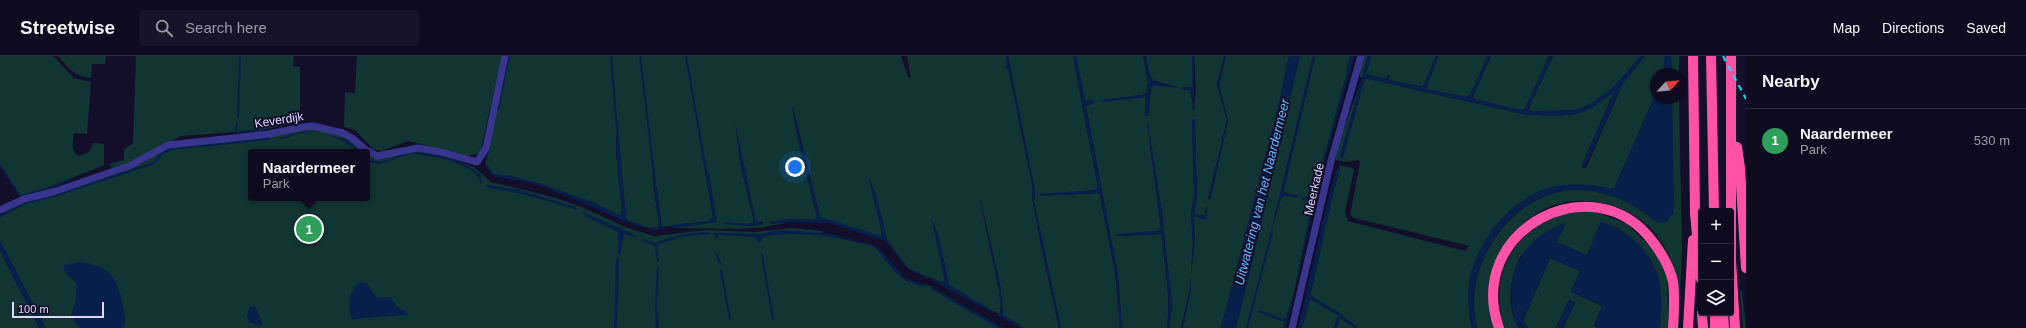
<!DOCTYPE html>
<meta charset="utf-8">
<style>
body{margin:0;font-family:Helvetica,sans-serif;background:#171329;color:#f1f3f6}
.controls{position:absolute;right:12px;bottom:12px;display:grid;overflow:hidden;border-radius:4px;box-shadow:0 1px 3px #0004}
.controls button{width:36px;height:36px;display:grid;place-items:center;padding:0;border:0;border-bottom:1px solid #2e2b3e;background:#0e0a20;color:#f1f3f6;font:20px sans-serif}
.compass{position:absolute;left:1650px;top:12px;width:36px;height:36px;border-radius:50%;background:#0e0a20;box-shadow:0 1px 3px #0004;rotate:64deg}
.scale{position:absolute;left:12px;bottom:10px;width:92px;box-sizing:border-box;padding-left:4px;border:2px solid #dbd7ff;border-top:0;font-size:11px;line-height:14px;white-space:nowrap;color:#dbd7ff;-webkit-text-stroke:3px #130e2a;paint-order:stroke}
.you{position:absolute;left:795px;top:111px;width:14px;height:14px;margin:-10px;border:3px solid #fff;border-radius:50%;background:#1a73e8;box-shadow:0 0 0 6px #1a73e833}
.badge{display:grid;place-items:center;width:26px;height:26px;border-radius:50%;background:#03e7ff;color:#fff;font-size:13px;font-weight:700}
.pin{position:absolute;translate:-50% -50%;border:2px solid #fff;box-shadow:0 1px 4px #0006}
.popup{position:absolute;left:248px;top:93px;width:122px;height:52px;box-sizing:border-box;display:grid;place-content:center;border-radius:4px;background:#0e0a20;filter:drop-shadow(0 1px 3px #0005);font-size:13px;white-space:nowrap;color:#9b9aa5}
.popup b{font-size:15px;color:#f1f3f6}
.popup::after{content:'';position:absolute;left:50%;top:100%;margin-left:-8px;border:8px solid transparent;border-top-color:#0e0a20}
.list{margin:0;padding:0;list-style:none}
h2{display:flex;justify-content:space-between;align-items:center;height:52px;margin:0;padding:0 16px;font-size:17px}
h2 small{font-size:13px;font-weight:400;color:#9b9aa5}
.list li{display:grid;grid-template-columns:26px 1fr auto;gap:12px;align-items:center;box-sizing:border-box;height:64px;padding:0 16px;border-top:1px solid #2e2b3e}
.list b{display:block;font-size:15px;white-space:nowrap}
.list p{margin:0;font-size:13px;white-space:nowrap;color:#9b9aa5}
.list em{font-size:13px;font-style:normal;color:#9b9aa5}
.icon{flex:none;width:22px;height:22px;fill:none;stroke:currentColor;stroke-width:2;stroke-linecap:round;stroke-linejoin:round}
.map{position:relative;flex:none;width:1746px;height:272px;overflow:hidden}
header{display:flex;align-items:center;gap:24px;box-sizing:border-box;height:56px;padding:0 20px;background:#0e0a20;border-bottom:1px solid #2e2b3e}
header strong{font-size:19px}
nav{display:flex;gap:22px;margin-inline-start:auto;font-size:14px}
.search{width:280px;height:36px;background:#171329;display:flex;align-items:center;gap:10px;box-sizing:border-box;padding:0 14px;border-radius:4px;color:#9b9aa5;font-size:15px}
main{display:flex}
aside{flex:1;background:#0e0a20}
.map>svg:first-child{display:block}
.green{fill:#103533;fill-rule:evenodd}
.water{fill:#061f4b}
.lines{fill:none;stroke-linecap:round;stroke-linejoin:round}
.stream{stroke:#061f4b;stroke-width:2}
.minor{stroke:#38358d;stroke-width:7}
.highway{stroke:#ff52a6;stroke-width:10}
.rail{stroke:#03e7ff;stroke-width:2;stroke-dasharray:6 5;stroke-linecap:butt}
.labels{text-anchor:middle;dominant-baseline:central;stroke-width:4;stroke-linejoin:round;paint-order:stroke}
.street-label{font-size:12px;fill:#dbd7ff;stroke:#130e2a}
.water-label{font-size:13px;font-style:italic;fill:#65b9ff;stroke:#130e2a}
</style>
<header>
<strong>Streetwise</strong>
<div class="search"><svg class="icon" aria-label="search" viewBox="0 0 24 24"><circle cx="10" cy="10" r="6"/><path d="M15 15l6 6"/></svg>Search here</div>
<nav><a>Map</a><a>Directions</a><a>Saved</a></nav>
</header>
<main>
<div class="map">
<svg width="1746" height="272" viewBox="0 0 1746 272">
<rect width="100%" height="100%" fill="#130e2a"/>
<!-- green -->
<path class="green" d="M 0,0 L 53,0 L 74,22 L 91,26 L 87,78 L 74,77 C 73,85 70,95 79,100 L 89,96 L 93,87 L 104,88 L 104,109 C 76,120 50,132 21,141 L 0,108 Z
M 58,0 L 106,0 L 105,8 L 92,8 L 91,22 C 75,21 68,12 58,0 Z
M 136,0 L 294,0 L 293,10 L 300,11 L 300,65 L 263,74 L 181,80 L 129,107 L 112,112 L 109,108 L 124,104 L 124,93 L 133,87 Z
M 357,0 L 502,0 L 480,97 L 468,100 L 408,85 L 381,95 L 373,93 L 355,74 L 344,71 L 345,36 L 355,37 Z
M 509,0 L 901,0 L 908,21 L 911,22 L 907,0 L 1006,0 L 1032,129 L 1032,141 L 1040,184 L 1059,272 L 1024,272 L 1003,259 L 1000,229 L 980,141 L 999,235 L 1001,249 L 1000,258 L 985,252 L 949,229 L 939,182 L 933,166 L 945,225 L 943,227 L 916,216 L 907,211 L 887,184 L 876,139 L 869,124 L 881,172 L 881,181 L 820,161 L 793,51 L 797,79 L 817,161 L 815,164 L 790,163 L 770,166 L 770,168 L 788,166 C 750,177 711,171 672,172 L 717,166 L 704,110 L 713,161 L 709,165 L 662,171 L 657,133 L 652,117 L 659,171 L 648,172 L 629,165 L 626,162 L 617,66 L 616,95 L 622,156 L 620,160 L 594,147 L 541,128 L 511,120 L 493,118 L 485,107 ZM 736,72 L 755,162 L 758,166 L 763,166 L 763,168 L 749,170 L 724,167 L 749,168 L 754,166 L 740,106 Z
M 1008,0 L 1073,0 L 1098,131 L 1095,134 L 1059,139 L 1098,137 L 1100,139 L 1115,216 L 1120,272 L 1061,272 L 1034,146 L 1035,137 L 1033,125 Z
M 1076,0 L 1143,0 L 1148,26 L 1147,36 L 1142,39 L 1102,44 L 1145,41 L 1146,43 L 1145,60 L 1148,60 L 1151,31 L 1154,29 L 1177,31 C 1150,23 1151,30 1146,0 L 1192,0 L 1192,30 L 1190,32 L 1182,31 L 1182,33 L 1190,34 L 1194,54 L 1196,33 L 1194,0 L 1224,0 L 1217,29 L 1227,64 L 1208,143 L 1210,144 L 1228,65 L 1219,29 L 1226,0 L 1289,0 L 1279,48 L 1221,272 L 1183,272 L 1191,232 L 1190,227 L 1195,183 L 1193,160 L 1206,163 L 1206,151 L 1205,160 L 1194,158 L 1197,141 L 1195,64 L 1192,64 L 1194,138 L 1191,159 L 1193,186 L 1190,232 L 1181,272 L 1169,272 L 1172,251 L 1162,157 L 1147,66 L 1161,172 L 1158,175 L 1117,179 L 1117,180 L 1161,178 C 1165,210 1171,241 1167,272 L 1122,272 L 1118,220 L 1086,50 L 1093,44 L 1085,45 Z
M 1300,0 L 1313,0 L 1271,177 L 1281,142 L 1284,139 L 1297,142 L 1297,140 L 1284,136 L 1284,133 L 1315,0 L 1350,0 L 1346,16 L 1347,17 L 1313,142 L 1302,141 L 1302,143 L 1312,147 L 1295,233 L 1286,262 L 1282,263 L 1259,255 L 1259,256 L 1285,266 L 1284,272 L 1236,272 C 1259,182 1278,91 1300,0 Z
M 1364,0 L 1368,0 L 1340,101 L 1342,102 L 1365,22 L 1523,58 L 1552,60 L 1576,58 L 1591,52 L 1614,36 L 1582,109 L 1582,111 L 1586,112 L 1623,27 L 1645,0 L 1664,0 L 1665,17 L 1656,18 L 1656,37 L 1614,133 C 1553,120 1512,136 1484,193 C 1480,201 1473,209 1471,218 C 1467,234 1468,256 1472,272 L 1358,272 L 1339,257 L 1310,239 C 1321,197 1327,155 1340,113 L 1339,109 L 1353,112 L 1354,114 L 1345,156 L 1348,165 L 1465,195 L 1469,190 L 1354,162 L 1350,159 L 1360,106 L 1358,104 L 1347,106 L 1336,104 L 1334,100 L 1362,22 L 1358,18 Z
M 1371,0 L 1436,0 L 1423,31 L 1389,24 L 1390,19 L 1386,23 L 1366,18 Z
M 1438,0 L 1488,0 L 1470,39 L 1465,41 L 1426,33 Z
M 1491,0 L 1549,0 L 1525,53 L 1514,53 L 1472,43 Z
M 1553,0 L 1641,0 C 1626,19 1600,50 1575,54 C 1561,56 1545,55 1531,55 L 1528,54 Z
M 1671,0 L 1679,0 L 1679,18 L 1672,18 Z
M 1672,42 L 1679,42 L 1682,192 L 1679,272 L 1676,272 C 1676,247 1677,224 1669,200 C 1652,156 1596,134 1552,150 C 1526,159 1504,184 1494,209 C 1487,230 1493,251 1496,272 L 1477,272 C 1460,209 1514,130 1583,134 C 1611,136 1635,148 1657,166 L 1673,158 Z
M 307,73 C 329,73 349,80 365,96 L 361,96 L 358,93 L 360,96 L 251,96 L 251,142 L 367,142 L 367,98 L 380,103 L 412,95 L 444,99 L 474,111 L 491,126 L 553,141 L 582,151 L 625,171 L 654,180 L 706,174 L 755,176 L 791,172 L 822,175 L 822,177 L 816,177 L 874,190 L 906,225 L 932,230 L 932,231 L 1001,272 L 0,272 L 0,160 L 25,146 L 127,117 L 122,115 L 143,107 L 160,95 L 187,88 L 277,79 ZM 414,96 C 437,99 463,102 480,119 L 482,127 L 475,115 L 447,103 L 412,97 L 392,103 L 398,99 Z
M 1577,156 L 1596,156 L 1627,168 L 1655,195 L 1667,222 L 1669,272 L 1660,272 L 1660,229 L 1650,203 L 1618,172 L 1601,166 L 1587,199 L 1556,186 L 1521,199 C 1510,221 1505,250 1519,272 L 1505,272 C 1489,231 1507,186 1545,165 C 1555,159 1567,158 1577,156 Z
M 1550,202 L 1580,215 L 1571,236 L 1602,250 L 1594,270 L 1598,272 L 1563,272 L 1575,247 L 1569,244 L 1556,272 L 1528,272 L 1523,265 Z
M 1740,235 L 1742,235 L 1746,272 L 1743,272 Z
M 1310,243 L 1338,259 L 1334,272 L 1302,272 Z
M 1341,262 L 1355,272 L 1336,272 Z"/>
<!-- water -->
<path class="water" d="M 1006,0 L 1008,0 L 1033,125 L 1035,137 L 1034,146 L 1061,272 L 1059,272 L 1040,184 L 1032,141 L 1032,129 L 1009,15 L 1005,10 L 1007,8 Z
M 1073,0 L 1076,0 L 1085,45 L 1093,44 L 1094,47 L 1086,50 L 1118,220 L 1122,272 L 1120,272 L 1115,216 L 1100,139 L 1098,137 L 1040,140 L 1040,138 L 1095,134 L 1098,131 Z
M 1143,0 L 1146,0 C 1150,28 1150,25 1177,31 L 1177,32 L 1154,29 L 1151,31 L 1148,60 L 1145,60 L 1146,43 L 1145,41 L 1102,46 L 1102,44 L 1142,39 L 1147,36 L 1148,26 Z
M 1192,0 L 1194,0 L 1194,54 L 1192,53 L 1193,43 L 1190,34 L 1182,33 L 1182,31 L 1190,32 L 1192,30 Z
M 1224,0 L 1226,0 L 1219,29 L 1228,65 L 1210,144 L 1208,143 L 1227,64 L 1217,29 Z
M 1289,0 L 1300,0 C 1278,91 1259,182 1236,272 L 1221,272 L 1279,48 Z
M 1313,0 L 1315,0 L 1284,133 L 1284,136 L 1298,140 L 1297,142 L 1284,139 L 1281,142 L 1270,180 Z
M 1350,0 L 1354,0 L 1322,114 L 1287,269 L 1286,272 L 1284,272 L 1285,266 L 1258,256 L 1259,254 L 1282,263 L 1286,262 L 1295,233 L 1312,147 L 1302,143 L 1302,141 L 1313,141 L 1347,17 L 1346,16 Z
M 1368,0 L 1371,0 L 1366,18 L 1386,23 L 1387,19 L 1390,19 L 1389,24 L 1423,31 L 1436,0 L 1438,0 L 1426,33 L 1465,41 L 1470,39 L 1488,0 L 1491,0 L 1472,42 L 1514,53 L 1525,53 L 1549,0 L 1553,0 L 1528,53 L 1531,55 L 1576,54 L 1590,48 L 1614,30 L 1641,0 L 1645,0 L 1623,27 L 1584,113 L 1582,109 L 1613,37 L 1591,52 L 1576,58 L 1552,60 L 1523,58 L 1365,22 L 1343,102 L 1340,101 Z
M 1664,0 L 1671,0 L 1672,18 L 1664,18 Z
M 1656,37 L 1656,42 L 1672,42 L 1674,147 C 1673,158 1670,169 1657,166 C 1635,148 1611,136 1582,134 C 1514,130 1459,209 1477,272 L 1472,272 C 1468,255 1467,234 1471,217 C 1479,182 1513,143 1548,132 C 1571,126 1592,129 1614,133 Z
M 791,45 L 820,161 L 881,180 L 881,172 L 868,119 L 876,139 L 887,184 L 907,211 L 929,222 L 928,223 L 908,213 L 885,185 L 830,167 L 788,166 L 770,168 L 769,166 L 790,163 L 815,164 L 817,161 L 797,79 Z
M 617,62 L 626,162 L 629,165 L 642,169 L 640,171 C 603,157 570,139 531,127 C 518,123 505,123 492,120 L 485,110 L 487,109 L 493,118 L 511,120 L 541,128 L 594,147 L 620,160 L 622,156 L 616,95 Z
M 1192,63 L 1195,64 L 1197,141 L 1194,158 L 1205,160 L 1207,151 L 1208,151 L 1206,164 L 1193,160 L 1195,183 L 1190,227 L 1191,232 L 1183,272 L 1181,272 L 1190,232 L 1193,186 L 1191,159 L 1194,138 Z
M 735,65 L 755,162 L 758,166 L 763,168 L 749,170 L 724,168 L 724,166 L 749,168 L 754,166 L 740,106 Z
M 1147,66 L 1148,66 L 1162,157 L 1164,183 L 1171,234 L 1172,251 L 1169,272 L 1167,272 L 1169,244 L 1161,178 L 1117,180 L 1117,178 L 1157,175 L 1161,172 Z
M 305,75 L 346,83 L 361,96 L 358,96 C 348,83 317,74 301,77 C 294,78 284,84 277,83 Z
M 409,96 C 433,96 463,102 480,119 L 482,128 C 479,126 479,121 476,118 C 463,106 426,96 408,98 C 393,101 383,113 367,105 L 367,102 C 383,111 394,100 409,96 Z
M 704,109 L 709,116 L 717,166 L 672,172 L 672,169 L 709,165 L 713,161 Z
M 1337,112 L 1340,113 C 1327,155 1321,197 1310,239 L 1339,257 L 1358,272 L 1355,272 L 1341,262 L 1336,272 L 1334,272 L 1338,259 L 1310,243 L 1302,272 L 1298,272 L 1329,139 Z
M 652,113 L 657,133 L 661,168 L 662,170 L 666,170 L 667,172 L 657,174 L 646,172 L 659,171 Z
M 487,129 L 516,133 L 575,151 L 578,154 L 523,138 L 490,132 L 486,131 Z
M 978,136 L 1000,229 L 1003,259 L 1024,272 L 1020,272 L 997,259 L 1001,256 L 999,235 Z
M 582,156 L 629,176 L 639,182 L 624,178 L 620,198 L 618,198 L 618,176 L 587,161 Z
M 931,161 L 939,182 L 949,229 L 992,254 L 991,256 L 933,225 L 933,223 L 943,227 L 945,225 Z
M 1601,166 C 1630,174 1654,198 1660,228 C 1662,242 1661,258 1660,272 L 1598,272 L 1594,270 L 1602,249 L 1571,236 L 1580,215 L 1550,202 L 1523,264 L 1528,272 L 1519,272 C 1514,265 1513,257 1512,249 C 1506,211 1529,178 1566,167 L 1557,186 L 1587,199 Z
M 781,174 L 832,178 L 874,189 L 880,193 L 905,222 L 925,229 L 924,231 C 903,225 899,220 885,204 C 882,200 879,195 875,192 C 854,180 787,174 763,181 L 759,188 L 755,181 L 722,179 L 719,179 L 717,183 L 713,177 L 759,178 Z
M 708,176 L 709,178 L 680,181 L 659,188 L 657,190 L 659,206 L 657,206 L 655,190 L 643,185 L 644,183 L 655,187 C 673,180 689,177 708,176 Z
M 0,185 L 46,272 L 39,272 L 0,195 Z
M 616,202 L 619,203 L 617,272 L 614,272 Z
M 80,206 C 111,210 118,222 123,251 C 125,258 126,266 123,272 L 80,272 L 71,259 L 76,244 L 76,227 L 64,214 L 64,209 Z
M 657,210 L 659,211 L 657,251 L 659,272 L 656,272 L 655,251 Z
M 361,226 L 367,228 L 377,242 L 391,241 L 396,250 L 407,257 L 408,259 L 362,262 L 352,264 C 348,251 347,234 361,226 Z
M 931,231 L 1004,272 L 998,272 L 931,233 Z
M 1569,244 L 1575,246 L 1563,272 L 1556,272 Z
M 250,250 L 256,252 L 262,267 L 262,270 L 249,266 L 247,259 Z"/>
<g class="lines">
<!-- stream -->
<path class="stream" d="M 611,0 L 617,74
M 640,0 L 655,126
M 686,0 L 706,115
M 498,53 L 509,0
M 238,61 L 240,0
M 237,67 L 236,76 L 264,74
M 486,103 L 488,95
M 0,109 L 20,140 L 50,132 L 70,123
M 0,160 L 25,147 L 50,141 L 154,107 L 161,97 L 172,93 L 269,83
M 717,198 L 720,207
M 762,199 L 773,263
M 721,214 L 730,263
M 1247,272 L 1272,176"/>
<!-- minor -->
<path class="minor" d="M 0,154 L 24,143 L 53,136 L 129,110 L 168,89 L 269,78 L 303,71 L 313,70 L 343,77 L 352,82 L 366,94 L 377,100 L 418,92 L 441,96 L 477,106 L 486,92 L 505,0
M 1292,272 L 1331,105 L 1361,0"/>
<!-- highway -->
<path class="highway" d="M 1693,0 L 1695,157 L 1701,223
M 1711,0 L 1714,155
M 1731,0 L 1731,204 L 1735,272
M 1737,91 L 1740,112 L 1746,212
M 1702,257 L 1703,272
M 1715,257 L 1715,272
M 1723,257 L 1724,272
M 1499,272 C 1464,174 1594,106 1653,186 C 1662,198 1670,211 1673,226 C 1675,241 1674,257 1673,272
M 1688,272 L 1693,184"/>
<!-- rail -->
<path class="rail" d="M 1723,0 L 1746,43"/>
</g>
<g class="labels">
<!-- street labels -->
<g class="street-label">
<text transform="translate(279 64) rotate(-9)">Keverdijk</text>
<text transform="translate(1314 133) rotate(-77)">Meerkade</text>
</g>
<!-- water labels -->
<g class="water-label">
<text transform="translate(1262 136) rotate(-76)">Uitwatering van het Naardermeer</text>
</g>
</g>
</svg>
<div class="controls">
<button>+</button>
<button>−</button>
<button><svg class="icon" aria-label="layers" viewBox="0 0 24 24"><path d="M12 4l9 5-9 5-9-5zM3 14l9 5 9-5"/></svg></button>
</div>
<svg class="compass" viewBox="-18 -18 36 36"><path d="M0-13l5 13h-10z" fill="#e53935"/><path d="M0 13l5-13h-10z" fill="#9b9aa5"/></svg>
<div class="scale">100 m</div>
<div class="you"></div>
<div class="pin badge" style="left:309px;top:173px;background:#2e9e5b">1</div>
<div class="popup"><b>Naardermeer</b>Park</div>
</div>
<aside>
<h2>Nearby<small></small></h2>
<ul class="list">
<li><span class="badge" style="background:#2e9e5b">1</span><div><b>Naardermeer</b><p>Park</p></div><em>530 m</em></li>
</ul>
</aside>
</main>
